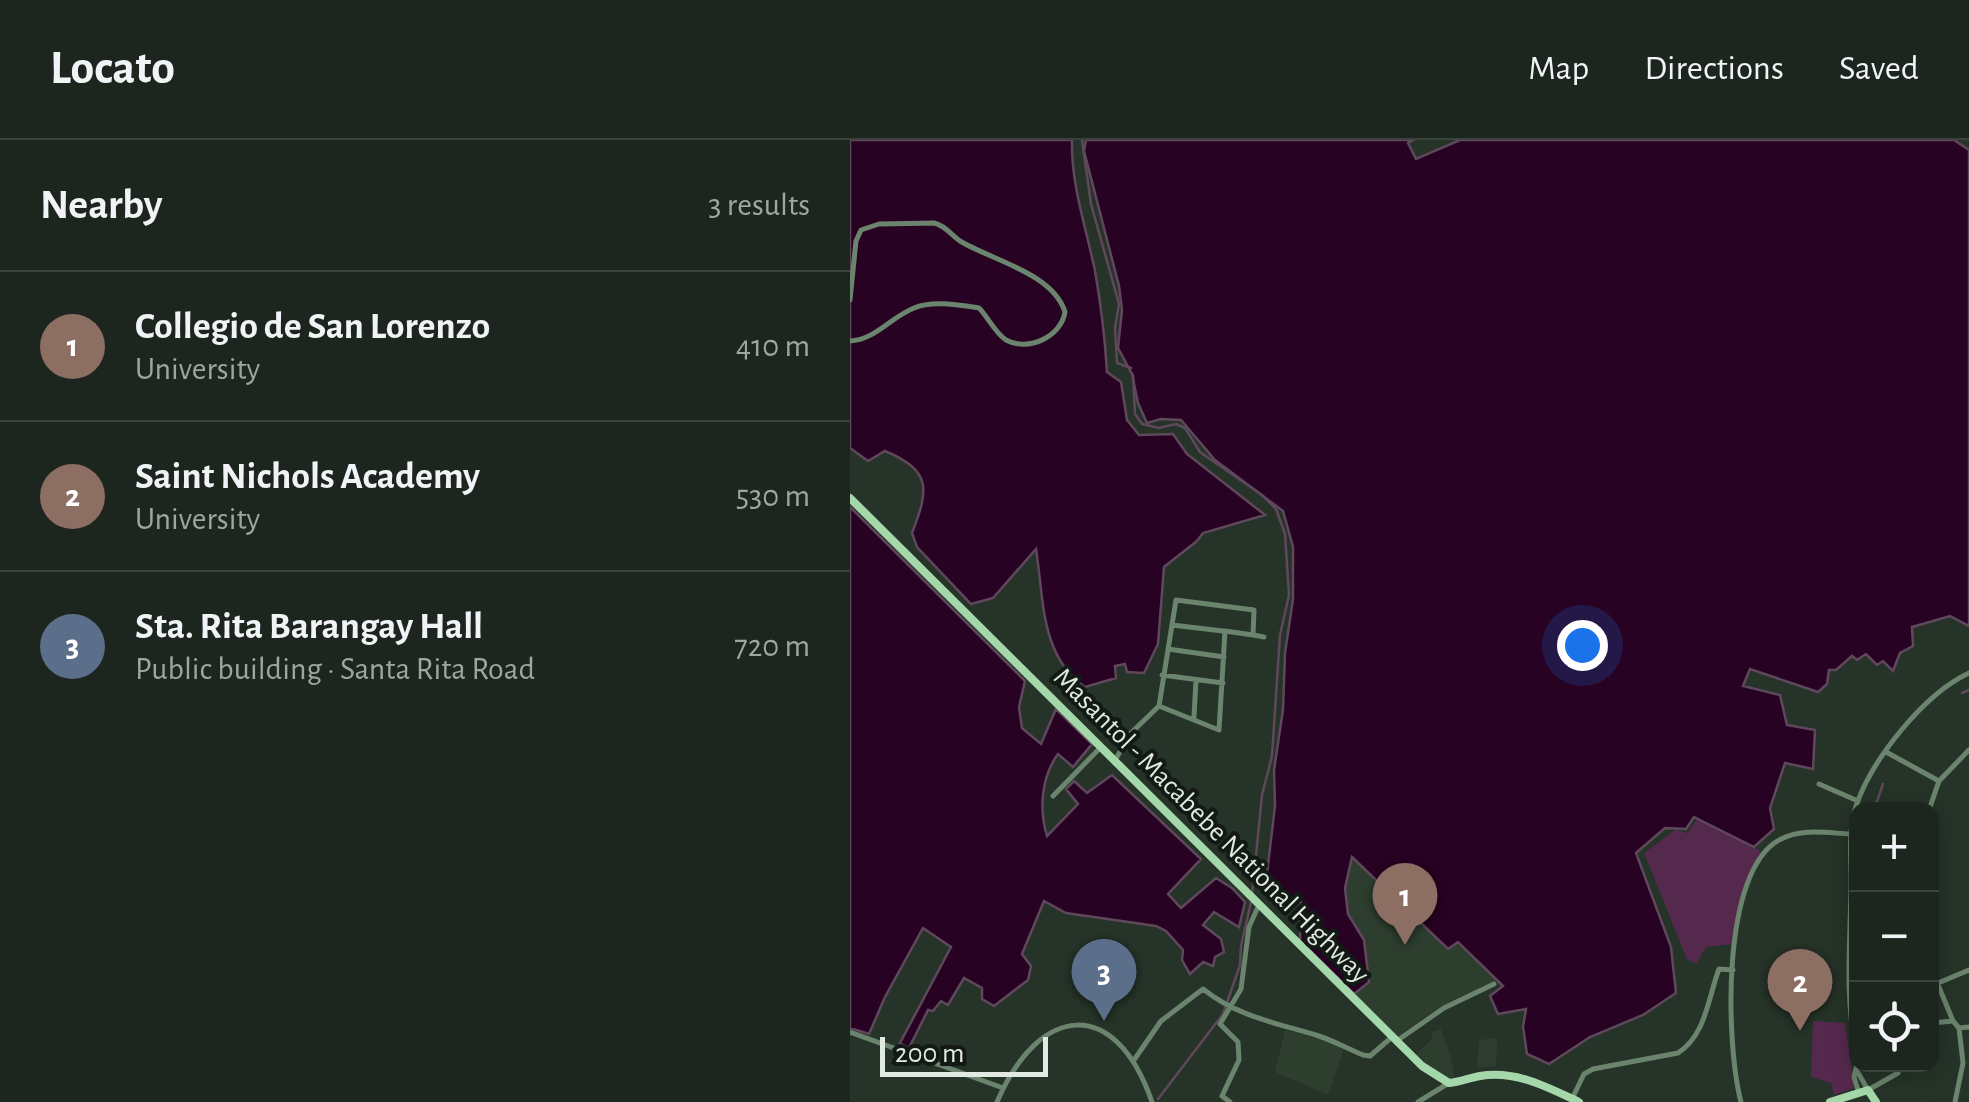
<!DOCTYPE html>
<meta charset="utf-8">
<style>
body{margin:0;font-family:"Alegreya Sans",sans-serif;background:#29322b;color:#f1f3f6}
.controls{position:absolute;right:30px;bottom:30px;display:grid;overflow:hidden;border-radius:20px;box-shadow:0 5px 25px #0003}
.controls button{width:90px;height:90px;display:grid;place-items:center;padding:0;border:0;border-bottom:2px solid #3a433c;background:#1c261e;color:#f1f3f6;font:50px sans-serif}
.scale{position:absolute;left:30px;bottom:25px;width:168px;box-sizing:border-box;padding-left:10px;border:5px solid #e1eae2;border-top:0;font-size:28px;line-height:35px;white-space:nowrap;color:#e1eae2;-webkit-text-stroke:8px #131914;paint-order:stroke}
.you{position:absolute;left:732px;top:505px;width:35px;height:35px;margin:-25px;border:8px solid #fff;border-radius:50%;background:#1a73e8;box-shadow:0 0 0 15px #1a73e833}
.badge{display:grid;place-items:center;width:65px;height:65px;border-radius:50%;background:#b45309;color:#fff;font-size:32px;font-weight:700}
.pin{position:absolute;translate:-50% -82px;filter:drop-shadow(0 2px 5px #0008)}
.pin::after{content:'';position:absolute;top:52px;width:35px;height:30px;background:inherit;clip-path:polygon(0 0,100% 0,50% 100%)}
.list{margin:0;padding:0;list-style:none}
h2{display:flex;justify-content:space-between;align-items:center;height:130px;margin:0;padding:0 40px;font-size:42px}
h2 small{font-size:32px;font-weight:400;color:#a0a5a4}
.list li{display:grid;grid-template-columns:65px 1fr auto;gap:30px;align-items:center;box-sizing:border-box;height:150px;padding:0 40px;border-top:2px solid #3a433c}
.list b{display:block;font-size:38px;white-space:nowrap}
.list p{margin:0;font-size:32px;white-space:nowrap;color:#a0a5a4}
.list em{font-size:32px;font-style:normal;color:#a0a5a4}
.icon{flex:none;width:55px;height:55px;fill:none;stroke:currentColor;stroke-width:2;stroke-linecap:round;stroke-linejoin:round}
.map{position:relative;flex:none;width:1119px;height:962px;overflow:hidden}
header{display:flex;align-items:center;gap:60px;box-sizing:border-box;height:140px;padding:0 50px;background:#1c261e;border-bottom:2px solid #3a433c}
header strong{font-size:48px}
nav{display:flex;gap:55px;margin-inline-start:auto;font-size:35px}
main{display:flex}
aside{flex:1;background:#1c261e}
.map>svg:first-child{display:block}
.built{fill:#2d3e2f}
.green{fill:#55294e}
.water{fill:#270222;stroke:#5f485c;stroke-width:2.5}
.lines{fill:none;stroke-linecap:round;stroke-linejoin:round}
.stream{stroke:#5f485c;stroke-width:2.5}
.minor{stroke:#6b846d;stroke-width:5}
.major{stroke:#a4d8aa;stroke-width:8}
.labels{text-anchor:middle;dominant-baseline:central;stroke-width:8;stroke-linejoin:round;paint-order:stroke}
.street-label{font-size:28px;fill:#e1eae2;stroke:#131914}
</style>
<header>
<strong>Locato</strong>
<nav><a>Map</a><a>Directions</a><a>Saved</a></nav>
</header>
<main>
<aside>
<h2>Nearby<small>3 results</small></h2>
<ul class="list">
<li><span class="badge" style="background:#8d6e63">1</span><div><b>Collegio de San Lorenzo</b><p>University</p></div><em>410 m</em></li>
<li><span class="badge" style="background:#8d6e63">2</span><div><b>Saint Nichols Academy</b><p>University</p></div><em>530 m</em></li>
<li><span class="badge" style="background:#5c6f8a">3</span><div><b>Sta. Rita Barangay Hall</b><p>Public building · Santa Rita Road</p></div><em>720 m</em></li>
</ul>
</aside>
<div class="map">
<svg width="1119" height="962" viewBox="0 0 1119 962">
<rect width="100%" height="100%" fill="#263328"/>
<!-- built -->
<path class="built" d="M 501,716 L 598,808 L 608,802 L 648,841 L 587,869 L 548,896 L 520,873 L 504,854 L 519,842 L 514,800 L 498,774 L 495,748 Z
M 591,889 L 600,916 L 605,938 L 590,936 L 564,916 L 583,898 L 581,892 Z
M 435,890 L 466,896 L 494,909 L 478,955 L 425,932 Z
M 647,898 L 646,926 L 627,928 L 629,900 Z"/>
<!-- green -->
<path class="green" d="M 847,679 L 911,711 C 895,741 884,770 883,804 L 856,807 L 846,824 L 837,819 L 794,713 L 825,690 L 838,693 Z
M 963,881 L 995,883 L 1004,948 L 984,955 L 981,943 L 961,937 Z"/>
<!-- water -->
<path class="water" d="M 0,0 L 222,0 C 221,45 236,87 245,131 C 251,165 255,198 257,232 L 271,242 L 277,280 L 289,295 L 323,294 L 337,314 L 415,375 L 353,393 L 347,401 L 314,427 L 308,504 L 294,533 L 277,532 L 275,524 L 265,526 L 266,538 L 235,547 C 190,516 194,459 186,409 L 143,458 L 121,464 L 67,407 L 62,393 C 79,349 82,331 35,311 L 18,321 L 0,308 Z
M 236,0 L 563,0 L 558,3 L 566,19 L 610,0 L 1104,0 L 1119,10 L 1119,486 L 1100,476 L 1062,487 L 1063,506 L 1050,513 L 1043,531 L 1033,521 L 1027,525 L 1016,514 L 1007,520 L 1002,516 L 986,530 L 979,530 L 977,544 L 968,552 L 900,529 L 893,546 L 930,555 L 937,585 L 965,590 L 963,629 L 935,623 L 920,668 L 924,689 L 904,707 L 844,677 L 836,689 L 815,688 L 786,713 L 821,807 L 826,853 L 793,875 L 740,897 L 699,924 L 677,914 L 673,887 L 676,869 L 648,874 L 640,856 L 653,846 L 608,802 L 598,809 L 502,717 L 495,748 L 498,774 L 514,800 L 519,842 L 504,854 L 450,801 L 451,761 L 415,750 L 425,666 L 424,630 L 433,570 L 435,513 L 443,459 L 443,407 L 433,371 L 365,320 L 331,280 L 311,279 L 297,283 L 288,263 L 282,234 L 268,208 L 272,170 L 269,146 L 234,11 Z
M 0,367 L 175,541 L 169,567 L 172,588 L 191,604 L 206,569 L 242,604 L 223,627 L 208,614 C 191,637 189,670 197,696 L 228,664 L 216,649 L 224,641 L 237,653 L 262,635 L 351,719 L 318,754 L 331,768 L 366,738 L 382,748 L 395,762 L 389,787 L 364,772 L 353,785 L 371,799 L 374,812 L 365,817 L 363,826 L 353,822 L 340,834 L 332,820 L 333,810 L 316,791 L 306,786 L 216,773 L 194,761 L 172,814 L 181,826 L 178,840 L 144,866 L 132,859 L 132,848 L 114,838 L 98,865 L 91,861 L 83,871 L 78,870 L 59,908 L 50,903 L 101,807 L 73,788 L 35,857 L 19,894 L 0,888 Z"/>
<g class="lines">
<!-- stream -->
<path class="stream" d="M 232,0 L 241,64 L 269,164 L 265,188 L 267,223 L 281,228
M 283,235 L 285,274 L 292,284 L 309,288 L 326,284 L 335,288 L 350,312 L 412,355 L 426,369 L 435,394 L 439,455 L 430,495 L 422,616 L 412,655 L 402,755
M 1112,553 L 1119,550
M 1024,670 L 1033,644
M 308,959 L 373,874 L 390,825 L 391,806 L 401,762"/>
<!-- minor -->
<path class="minor" d="M 0,160 L 6,101 L 11,90 L 29,84 L 84,83 C 96,86 100,94 110,101 C 141,120 203,133 215,172 C 211,197 178,212 156,200 C 145,193 138,177 129,168 C 110,165 82,160 64,168 C 41,177 25,200 0,201
M 322,485 L 373,491
M 403,495 L 414,497
M 318,509 L 374,517
M 312,535 L 373,543
M 344,577 L 346,540
M 1036,612 L 1089,641
M 264,622 L 281,593 L 309,566 L 326,460 L 404,470 L 403,495 L 375,491 L 369,590 L 309,566
M 969,644 L 1008,661
M 203,656 L 250,608
M 1079,670 L 1089,641 L 1119,610
M 1082,830 L 1103,881
M 1088,843 L 1119,830
M 1082,883 L 1103,881 L 1109,888 L 1119,887
M 0,892 L 153,948
M 548,900 L 594,868 L 644,844
M 1006,911 C 995,858 1000,804 1001,750 C 1002,722 997,693 1006,666 C 1022,619 1074,554 1119,533
M 284,920 L 311,881 L 353,849 C 388,877 427,883 469,896 C 484,901 498,909 513,915 L 520,916 L 542,897
M 1007,924 L 1004,937 L 1009,953
M 1007,931 L 1018,950 L 1048,933 L 1050,924
M 722,959 L 734,934 L 743,929 L 828,913 C 856,895 858,858 869,829 L 883,830
M 147,962 C 189,864 265,855 302,962
M 380,962 L 372,956 L 389,920 L 388,902 L 370,884 L 391,849 L 399,787 L 408,767
M 568,962 L 599,943
M 891,962 C 876,905 870,729 931,699 C 952,688 978,693 1000,694
M 1105,962 L 1113,923 L 1109,888"/>
<!-- major -->
<path class="major" d="M 0,358 L 572,926 L 599,943 C 610,942 619,938 630,936 C 666,930 697,947 729,962
M 980,962 L 1018,950 L 1026,962"/>
</g>
<g class="labels">
<!-- street labels -->
<g class="street-label">
<text transform="translate(361 686) rotate(45)">Masantol - Macabebe National Highway</text>
</g>
</g>
</svg>
<div class="controls">
<button>+</button>
<button>−</button>
<button><svg class="icon" aria-label="locate" viewBox="0 0 24 24"><circle cx="12" cy="12" r="6"/><path d="M12 2v4M12 18v4M2 12h4M18 12h4"/></svg></button>
</div>
<div class="scale">200 m</div>
<div class="you"></div>
<div class="pin badge" style="left:555px;top:805px;background:#8d6e63">1</div>
<div class="pin badge" style="left:950px;top:891px;background:#8d6e63">2</div>
<div class="pin badge" style="left:254px;top:881px;background:#5c6f8a">3</div>
</div>
</main>
